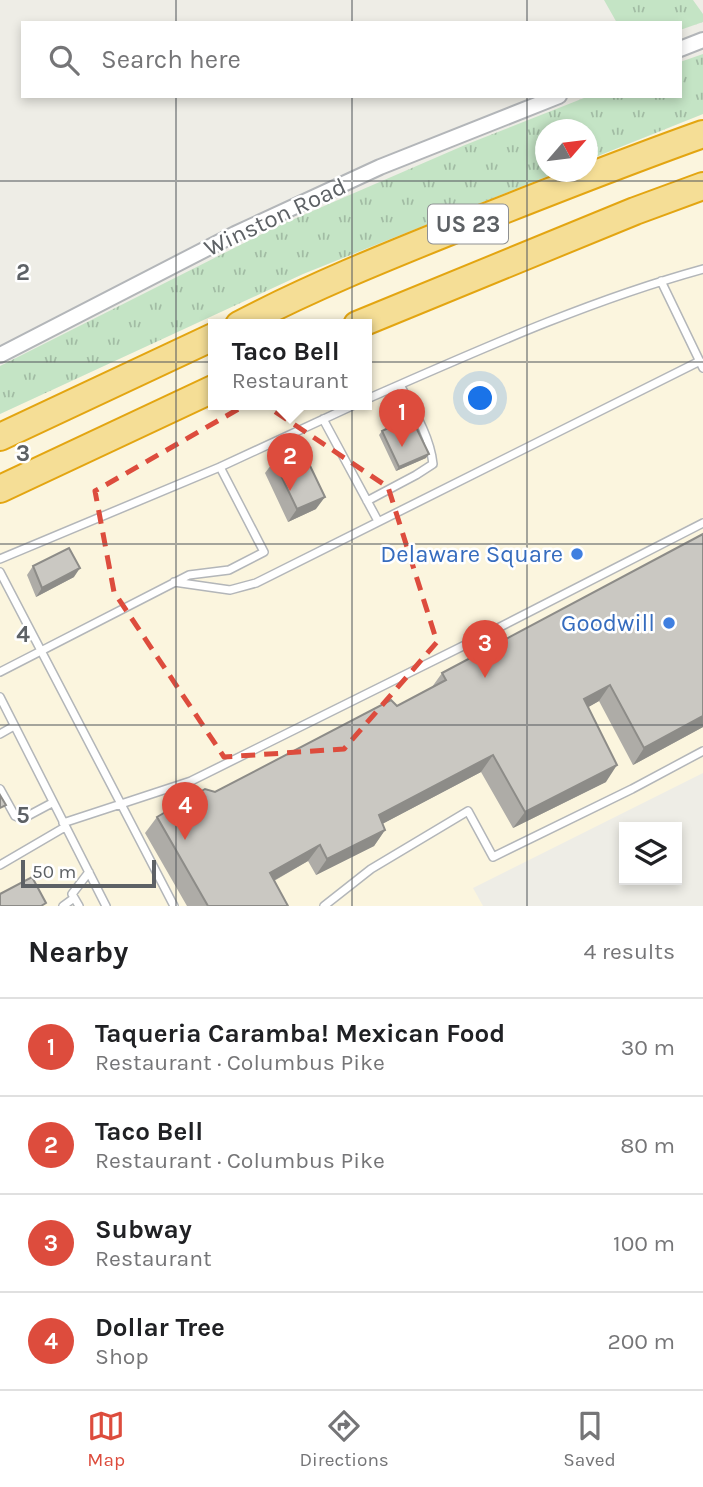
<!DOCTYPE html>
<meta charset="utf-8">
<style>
body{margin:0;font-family:Karla,sans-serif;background:#f2f2f2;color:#202124}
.controls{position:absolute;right:21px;bottom:21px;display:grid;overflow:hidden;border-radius:0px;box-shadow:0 4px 10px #0003}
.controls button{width:63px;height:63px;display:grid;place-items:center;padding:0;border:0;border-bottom:2px solid #e0e0e0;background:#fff;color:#202124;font:35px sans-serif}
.compass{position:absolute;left:535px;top:119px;width:63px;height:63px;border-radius:50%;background:#fff;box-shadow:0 4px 10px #0003;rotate:62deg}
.scale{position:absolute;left:21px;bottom:18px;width:135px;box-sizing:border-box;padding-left:7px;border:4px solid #5d6165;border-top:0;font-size:19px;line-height:24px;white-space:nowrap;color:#5d6165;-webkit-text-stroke:5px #fff;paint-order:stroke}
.you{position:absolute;left:481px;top:399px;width:24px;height:24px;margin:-18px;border:5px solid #fff;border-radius:50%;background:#1a73e8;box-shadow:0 0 0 10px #1a73e833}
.badge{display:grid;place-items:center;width:46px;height:46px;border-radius:50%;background:#dd4c3d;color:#fff;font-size:23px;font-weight:700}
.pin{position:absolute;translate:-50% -58px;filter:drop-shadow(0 2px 4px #0008)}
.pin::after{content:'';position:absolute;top:37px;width:24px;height:21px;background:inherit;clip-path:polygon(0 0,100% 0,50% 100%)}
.popup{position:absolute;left:208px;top:319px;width:164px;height:91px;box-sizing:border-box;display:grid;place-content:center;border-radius:0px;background:#fff;filter:drop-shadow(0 2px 5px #0005);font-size:23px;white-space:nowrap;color:#757577}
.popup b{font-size:26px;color:#202124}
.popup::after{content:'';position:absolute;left:50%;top:100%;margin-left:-14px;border:14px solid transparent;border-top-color:#fff}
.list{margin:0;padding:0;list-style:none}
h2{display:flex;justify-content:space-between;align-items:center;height:91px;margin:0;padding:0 28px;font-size:30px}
h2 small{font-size:23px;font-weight:400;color:#757577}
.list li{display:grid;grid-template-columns:46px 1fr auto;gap:21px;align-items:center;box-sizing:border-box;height:98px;padding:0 28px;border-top:2px solid #e0e0e0}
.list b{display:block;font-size:26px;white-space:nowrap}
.list p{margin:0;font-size:23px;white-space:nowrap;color:#757577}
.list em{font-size:23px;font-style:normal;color:#757577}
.icon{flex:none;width:38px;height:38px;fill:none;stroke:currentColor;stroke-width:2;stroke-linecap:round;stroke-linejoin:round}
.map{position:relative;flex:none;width:703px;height:906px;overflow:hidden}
.search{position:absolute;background:#fff;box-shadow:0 4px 10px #0003;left:21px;right:21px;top:21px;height:77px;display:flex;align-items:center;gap:18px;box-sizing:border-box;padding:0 24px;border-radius:0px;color:#757577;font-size:26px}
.sheet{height:483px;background:#fff}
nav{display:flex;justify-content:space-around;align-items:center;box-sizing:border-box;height:98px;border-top:2px solid #e0e0e0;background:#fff;font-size:19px;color:#757577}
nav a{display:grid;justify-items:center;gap:4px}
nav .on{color:#dd4c3d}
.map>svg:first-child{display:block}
.commercial{fill:#fbf5de;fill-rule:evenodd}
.grass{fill:url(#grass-tufts)}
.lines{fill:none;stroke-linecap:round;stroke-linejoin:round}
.lane-casing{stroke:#b3b6b9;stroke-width:10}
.street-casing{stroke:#b3b6b9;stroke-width:18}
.highway-casing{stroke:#e3a511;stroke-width:30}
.lane{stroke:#fff;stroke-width:7}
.street{stroke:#fff;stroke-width:14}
.highway{stroke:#f5de96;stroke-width:26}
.wall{fill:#aeaca7}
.shaded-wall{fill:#8d8c88}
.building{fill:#cac8c2;stroke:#8d8c88;stroke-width:2}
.marked{fill:none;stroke:#dd4c3d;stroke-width:5;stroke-dasharray:14 9;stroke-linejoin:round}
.grid{fill:none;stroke:#5d6165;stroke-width:2;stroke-opacity:0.55}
.shop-dot{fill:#3f7fe0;stroke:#fff;stroke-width:2.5}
.labels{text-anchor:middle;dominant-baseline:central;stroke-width:5;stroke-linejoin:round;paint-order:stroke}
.shield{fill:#fff;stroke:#8e9093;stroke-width:2}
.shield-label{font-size:23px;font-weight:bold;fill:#5d6165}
.street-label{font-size:24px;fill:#5d6165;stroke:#fff}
.shop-label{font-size:24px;fill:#366cbe;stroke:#fff;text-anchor:end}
.grid-label{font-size:23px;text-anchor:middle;font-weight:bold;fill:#5d6165;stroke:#fff;stroke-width:5;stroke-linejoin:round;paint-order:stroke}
</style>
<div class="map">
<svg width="703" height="906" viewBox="0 0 703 906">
<defs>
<pattern id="grass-tufts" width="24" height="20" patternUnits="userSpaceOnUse" patternTransform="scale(1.75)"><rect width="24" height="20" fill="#c4e4c5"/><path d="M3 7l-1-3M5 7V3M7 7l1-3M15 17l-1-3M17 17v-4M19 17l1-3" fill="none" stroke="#a2bca4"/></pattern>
</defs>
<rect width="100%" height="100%" fill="#eeede6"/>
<!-- commercial -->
<path class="commercial" d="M 703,114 L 703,773 L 473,888 L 483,906 L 0,906 L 0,414 L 303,274 L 558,172 L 588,172 L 588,160 ZM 213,325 L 367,325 L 367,405 L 213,405 Z"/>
<!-- grass -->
<path class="grass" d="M 604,0 L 693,0 L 703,14 L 703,22 L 680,30 L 680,23 L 617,23 Z
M 703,54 L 703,114 L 588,160 L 588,130 L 546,130 L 546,172 L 558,172 L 303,274 L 0,414 L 0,366 L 278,226 L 465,145 L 589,96 L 680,96 L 680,62 Z"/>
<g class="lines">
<!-- lane casing -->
<g class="lane-casing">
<path id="lane" d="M 661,281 L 703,368
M 367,399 C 477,351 587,301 703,269
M 323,419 L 378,521
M 367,501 L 416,475 L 433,464 C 430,436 413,409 400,385
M 0,559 L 220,467
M 0,572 L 121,804 L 63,823
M 174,582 L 230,590 L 256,583 L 700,361
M 0,672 L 189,575 L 229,570 L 264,552 L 220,467 L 354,405
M 0,697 L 106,906
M 0,734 L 14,726
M 0,789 L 15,816 L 22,819 L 52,803
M 0,865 L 65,827
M 63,906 L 74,898
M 79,906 L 72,894 L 89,872
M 174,906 L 121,804 L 191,781 L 461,647 L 703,523
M 324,906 L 371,869 L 468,811 L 493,857 L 632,789 L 703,751"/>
</g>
<!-- street casing -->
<g class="street-casing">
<path id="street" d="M 680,49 L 703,40
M 0,355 L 235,234 L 380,167 L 559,96"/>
</g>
<!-- highway casing -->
<g class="highway-casing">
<path id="highway" d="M 239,325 C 313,286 391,255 468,224 C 546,193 624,162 703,134
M 357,325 L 635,211 L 703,186
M 0,437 L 213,337
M 0,489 L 213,389"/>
</g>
<!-- lane -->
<use href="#lane" class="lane"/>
<!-- street -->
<use href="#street" class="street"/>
<!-- highway -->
<use href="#highway" class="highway"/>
</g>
<!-- wall -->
<path class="wall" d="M 382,431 L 426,458 L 396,471 L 379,435 Z
M 274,461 L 316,509 L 288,522 L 265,473 Z
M 703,534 L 703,727 L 633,765 L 599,701 L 588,707 L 606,782 L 513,828 L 481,772 L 382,824 L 385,830 L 374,846 L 316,875 L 308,861 L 274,881 L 288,906 L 187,906 L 145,833 L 157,817 L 215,792 L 397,706 L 432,687 L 442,673 Z
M 33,566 L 74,577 L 36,597 L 27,575 Z"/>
<!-- shaded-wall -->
<path class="shaded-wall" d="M 429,454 L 426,458 L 396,471 L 399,467 Z
M 325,497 L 316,509 L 288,522 L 297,509 Z
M 80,568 L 74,577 L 36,597 L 42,588 Z
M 610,685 L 599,701 L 573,716 L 584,699 Z
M 703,716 L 703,727 L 633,765 L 644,748 Z
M 493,755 L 481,772 L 367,832 L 379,815 Z
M 617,765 L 606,782 L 513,828 L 525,812 Z
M 385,830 L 374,846 L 316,875 L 327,859 Z
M 320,845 L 308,861 L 259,889 L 270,873 Z"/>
<!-- building -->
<path class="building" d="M 411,417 L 429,454 L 399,467 L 382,431 Z
M 301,447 L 325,497 L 297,509 L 274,461 Z
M 703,534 L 703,716 L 644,748 L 610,685 L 584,699 L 617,765 L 525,812 L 493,755 L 379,815 L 385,830 L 327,859 L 320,845 L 270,873 L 288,906 L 208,906 L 157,817 L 205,789 L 215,792 L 391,700 L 397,706 L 446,680 L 442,673 Z
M 69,548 L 80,568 L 42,588 L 33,566 Z
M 0,795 L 6,805 L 0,808 Z
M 32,877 L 46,903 L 41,906 L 0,906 L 0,894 Z"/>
<!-- marked area -->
<path class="marked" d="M 256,399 L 388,487 L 437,642 L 344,749 L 224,757 L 114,592 L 95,491 Z"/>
<!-- grid -->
<path class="grid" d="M 176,0 L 176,23M 352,0 L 352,23M 527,0 L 527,23M 176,96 L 176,906M 352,96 L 352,906M 527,96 L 527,906M 0,181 L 703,181M 0,362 L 703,362M 0,544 L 703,544M 0,725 L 703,725"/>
<!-- markers -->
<g class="shop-dot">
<circle cx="577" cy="554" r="7"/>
<circle cx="669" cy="623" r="7"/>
</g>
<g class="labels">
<!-- shield labels -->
<rect class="shield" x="428" y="204.5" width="80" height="39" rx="5"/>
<g class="shield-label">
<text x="468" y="224">US 23</text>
</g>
<!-- street labels -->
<g class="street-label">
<text transform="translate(275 217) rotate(-25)">Winston Road</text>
</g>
<!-- shop labels -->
<g class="shop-label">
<text x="563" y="554">Delaware Square</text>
<text x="655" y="623">Goodwill</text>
</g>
</g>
<g class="grid-label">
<text x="23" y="280">2</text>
<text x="23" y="461">3</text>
<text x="23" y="642">4</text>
<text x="23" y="823">5</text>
</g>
</svg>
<div class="controls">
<button><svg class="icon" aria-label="layers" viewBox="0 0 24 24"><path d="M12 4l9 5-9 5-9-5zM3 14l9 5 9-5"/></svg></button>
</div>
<svg class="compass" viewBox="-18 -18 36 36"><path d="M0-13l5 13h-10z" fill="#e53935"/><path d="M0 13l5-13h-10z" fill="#757577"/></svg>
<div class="scale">50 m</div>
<div class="you"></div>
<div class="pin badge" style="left:402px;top:447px">1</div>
<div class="pin badge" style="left:290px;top:491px">2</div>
<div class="popup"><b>Taco Bell</b>Restaurant</div>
<div class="pin badge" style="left:485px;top:678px">3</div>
<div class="pin badge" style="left:185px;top:840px">4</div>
<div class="search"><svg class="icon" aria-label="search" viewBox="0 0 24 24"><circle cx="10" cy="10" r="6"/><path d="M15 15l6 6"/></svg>Search here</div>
</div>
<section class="sheet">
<h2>Nearby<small>4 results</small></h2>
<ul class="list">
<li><span class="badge">1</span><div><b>Taqueria Caramba! Mexican Food</b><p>Restaurant · Columbus Pike</p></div><em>30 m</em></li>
<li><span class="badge">2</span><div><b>Taco Bell</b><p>Restaurant · Columbus Pike</p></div><em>80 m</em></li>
<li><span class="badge">3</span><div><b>Subway</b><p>Restaurant</p></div><em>100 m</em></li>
<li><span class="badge">4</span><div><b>Dollar Tree</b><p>Shop</p></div><em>200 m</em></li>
</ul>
</section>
<nav>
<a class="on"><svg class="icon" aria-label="map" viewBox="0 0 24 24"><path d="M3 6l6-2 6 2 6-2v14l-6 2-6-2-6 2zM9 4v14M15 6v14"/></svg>Map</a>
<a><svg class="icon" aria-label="directions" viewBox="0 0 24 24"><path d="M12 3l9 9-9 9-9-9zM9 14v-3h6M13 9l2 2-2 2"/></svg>Directions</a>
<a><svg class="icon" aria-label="saved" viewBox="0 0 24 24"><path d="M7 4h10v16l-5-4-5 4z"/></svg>Saved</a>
</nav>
